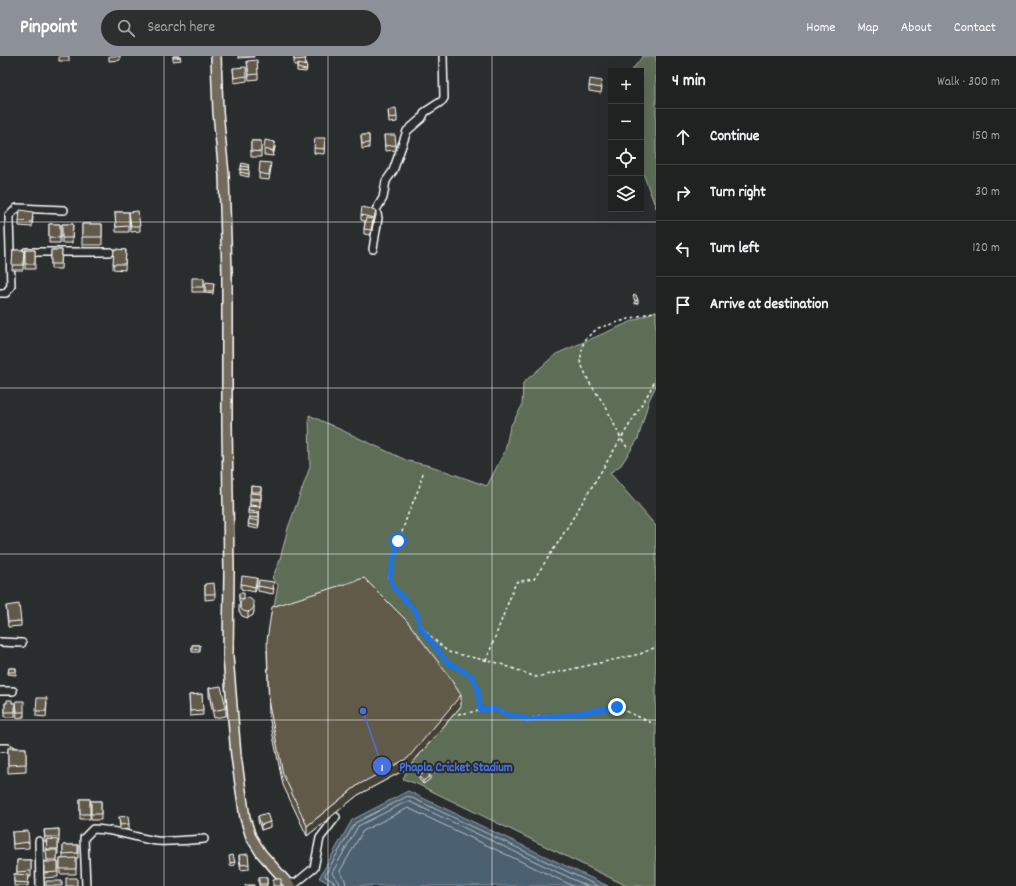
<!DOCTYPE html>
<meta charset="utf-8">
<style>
body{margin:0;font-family:Dekko,sans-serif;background:#2d2f2f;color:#f1f3f6}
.controls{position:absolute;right:12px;top:12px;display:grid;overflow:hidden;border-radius:0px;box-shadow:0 4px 16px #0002}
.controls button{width:36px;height:36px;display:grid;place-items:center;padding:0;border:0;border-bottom:1px solid #3d3f40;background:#202222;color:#f1f3f6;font:20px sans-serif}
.stop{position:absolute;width:12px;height:12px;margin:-9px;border:3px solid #1a73e8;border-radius:50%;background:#fff}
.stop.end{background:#1a73e8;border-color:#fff;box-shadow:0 1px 4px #0008}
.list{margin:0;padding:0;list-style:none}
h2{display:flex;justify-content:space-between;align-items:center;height:52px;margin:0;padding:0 16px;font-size:17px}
h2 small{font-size:13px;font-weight:400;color:#a2a4a5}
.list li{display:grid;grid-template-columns:26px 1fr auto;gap:12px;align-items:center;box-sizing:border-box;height:56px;padding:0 16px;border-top:1px solid #3d3f40}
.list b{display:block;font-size:15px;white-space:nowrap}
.list em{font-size:13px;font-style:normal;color:#a2a4a5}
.icon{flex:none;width:22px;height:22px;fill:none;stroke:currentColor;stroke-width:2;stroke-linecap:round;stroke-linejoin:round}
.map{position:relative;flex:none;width:656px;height:830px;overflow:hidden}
header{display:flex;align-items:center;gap:24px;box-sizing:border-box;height:56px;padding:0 20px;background:#8c9099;color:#fff}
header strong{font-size:19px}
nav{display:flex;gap:22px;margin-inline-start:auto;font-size:14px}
.search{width:280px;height:36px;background:#2d2f2f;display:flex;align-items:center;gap:10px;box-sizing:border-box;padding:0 14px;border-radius:22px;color:#a2a4a5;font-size:15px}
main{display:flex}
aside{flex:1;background:#202222}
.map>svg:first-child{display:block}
.green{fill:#5d6d56;stroke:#aeb6aa}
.water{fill:#4c616f;stroke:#94a0a9}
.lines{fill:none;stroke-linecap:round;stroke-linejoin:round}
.shore{stroke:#b7c0c5;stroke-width:1}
.minor-casing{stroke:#fff;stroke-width:10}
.major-casing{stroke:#fff;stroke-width:12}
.path{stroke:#fff;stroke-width:1.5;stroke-dasharray:3 3;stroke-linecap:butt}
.minor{stroke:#2a2d2e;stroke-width:7}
.major{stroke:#726b5a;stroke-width:9}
.wall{fill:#544d40;stroke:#fff}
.shaded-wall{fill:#453f34;stroke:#fff}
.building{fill:#625a4a;stroke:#fff}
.route{stroke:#1a73e8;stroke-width:5}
.grid{fill:none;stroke:#fff;stroke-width:1;stroke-opacity:0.55}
.leader{fill:none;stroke:#4a71e0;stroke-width:1.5}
.callout-dot{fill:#4a71e0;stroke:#2a2d2e;stroke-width:1.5}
.mark-label{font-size:12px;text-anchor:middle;font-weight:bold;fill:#fff}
.callout-label{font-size:13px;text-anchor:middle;font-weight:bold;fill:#4a71e0;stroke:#2a2d2e;stroke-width:4;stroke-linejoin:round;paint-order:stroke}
</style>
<header>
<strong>Pinpoint</strong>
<div class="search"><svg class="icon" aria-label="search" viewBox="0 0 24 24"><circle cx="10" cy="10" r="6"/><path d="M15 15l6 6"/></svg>Search here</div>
<nav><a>Home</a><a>Map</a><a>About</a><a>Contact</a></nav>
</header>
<main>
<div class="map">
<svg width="656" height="830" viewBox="0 0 656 830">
<rect width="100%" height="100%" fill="#2a2d2e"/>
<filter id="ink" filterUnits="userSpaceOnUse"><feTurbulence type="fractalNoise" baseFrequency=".025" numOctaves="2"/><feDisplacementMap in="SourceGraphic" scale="8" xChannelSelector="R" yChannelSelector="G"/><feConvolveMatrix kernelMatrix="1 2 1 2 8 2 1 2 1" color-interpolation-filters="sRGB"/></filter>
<g filter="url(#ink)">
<!-- green -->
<path class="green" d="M 643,0 L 656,0 L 656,152 L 641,112 L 641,15 L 631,15 Z
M 656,255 L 656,330 L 649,344 L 638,383 L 621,409 L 610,417 L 656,470 L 656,830 L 627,830 L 417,728 L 403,723 L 408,712 L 460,650 L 272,561 L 278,529 L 272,522 L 279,507 L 288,472 L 310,411 L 309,359 L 408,405 L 431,410 L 487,430 L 505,395 L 510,371 L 522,350 L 523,327 L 556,298 Z"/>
<!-- water -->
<path class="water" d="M 408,735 L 608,830 L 334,830 L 319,822 L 352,764 Z"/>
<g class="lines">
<!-- shore -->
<path class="shore" d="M 335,830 L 334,826 L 326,821 L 325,819 L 355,767 L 408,740 L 598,830
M 340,830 C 340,823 334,822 332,817 L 358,770 L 408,745 L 587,830
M 346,830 L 345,824 L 340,815 L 363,775 L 408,752 L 573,830"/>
<!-- minor casing -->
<g class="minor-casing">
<path id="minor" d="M 373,193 L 378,162 L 376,154 L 383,142 L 386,125 L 393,115 L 407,75 L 422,62 L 425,56 L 442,45 L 444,42 L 443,0
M 26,196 L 110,196
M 0,237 L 6,237 L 11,230 L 9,160 L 17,152 L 64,154
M 0,586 L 22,587
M 0,635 L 13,635
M 0,692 L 8,692 L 15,696
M 39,785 L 40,830
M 288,827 L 296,827 L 314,812 L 320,782 L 336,761
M 86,830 L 84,782 L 93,773 C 115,773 135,782 157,785 C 172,786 189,784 204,783"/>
</g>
<!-- major casing -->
<g class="major-casing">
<path id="major" d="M 216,0 L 218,56 L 224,119 L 227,216 L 227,368 L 229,515 L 228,600 L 236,700 L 245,762 L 251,781 L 261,797 L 290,830"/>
</g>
<!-- path -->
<path class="path" d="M 627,391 L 621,383 L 606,351 L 589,326 L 580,305 L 584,284 L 598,272 L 656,255
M 423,417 L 419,432 L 408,458 L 399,485 L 389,521 L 394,532 L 417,557 L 421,571 L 447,606 L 472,620 L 478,632 L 480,654
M 426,576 L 448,596 L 498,607 L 536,621 L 640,598 L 656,591
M 486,605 L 516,526 L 534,523 L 559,485 L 648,338 L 656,323
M 458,658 L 493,653 L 509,659 L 523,661 L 527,665 L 536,661 L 574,658 L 594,654 L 617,651 L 654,668"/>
<!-- minor -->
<use href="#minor" class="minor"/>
<!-- major -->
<use href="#major" class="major"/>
</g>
<!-- wall -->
<path class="wall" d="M 59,0 L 69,0 L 69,5 L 59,5 Z
M 109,0 L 120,0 L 120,4 L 109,5 Z
M 173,0 L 180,0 L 181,4 L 173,5 Z
M 238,0 L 254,0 L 254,1 L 238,2 Z
M 294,0 L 305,0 L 306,9 L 303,9 L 307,12 L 306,16 L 297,15 L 297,9 L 294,9 Z
M 247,5 L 258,18 L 258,23 L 249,24 Z
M 233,12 L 247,20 L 247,25 L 234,27 Z
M 589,30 L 602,31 L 601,37 L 589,35 Z
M 388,54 L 397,61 L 397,66 L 389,67 Z
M 361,79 L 369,79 L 369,92 L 362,93 Z
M 384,79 L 396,89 L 396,94 L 385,95 Z
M 251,85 L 261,85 L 261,101 L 251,101 Z
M 325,88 L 324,98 L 314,97 L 314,92 Z
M 275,91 L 273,100 L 264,99 L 264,93 Z
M 241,110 L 249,111 L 248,114 L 241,113 Z
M 271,112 L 269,124 L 259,123 L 259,117 Z
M 240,116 L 249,117 L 249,121 L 240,119 Z
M 115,156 L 129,156 L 129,176 L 116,176 Z
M 129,156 L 140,170 L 140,175 L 131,176 Z
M 361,159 L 376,159 L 374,167 L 373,167 L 371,179 L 364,178 L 364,173 L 365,165 L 361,164 Z
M 33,161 L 32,171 L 19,170 L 19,165 Z
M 49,168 L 60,168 L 60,187 L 49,187 Z
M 62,168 L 73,168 L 72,187 L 62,187 Z
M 82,168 L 102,168 L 102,189 L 82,189 Z
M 114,193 L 126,194 L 125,214 L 113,213 Z
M 13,194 L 24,194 L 23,214 L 12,214 Z
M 25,194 L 35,194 L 35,213 L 25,213 Z
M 51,194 L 62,194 L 61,213 L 51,213 Z
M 204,222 L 204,236 L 192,236 L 192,231 Z
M 214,227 L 213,238 L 205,237 L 205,235 Z
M 251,430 L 261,431 L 261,445 L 260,445 L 259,468 L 258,473 L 248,471 L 250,458 L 248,458 L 248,455 L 250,450 Z
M 205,528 L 215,538 L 215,543 L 205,544 Z
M 241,528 L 257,528 L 255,536 L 241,533 Z
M 258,530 L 274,532 L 273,538 L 258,535 Z
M 239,537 L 254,555 L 253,559 L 248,562 L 242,560 L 239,555 L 239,550 L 240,545 L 239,545 Z
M 6,550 L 21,565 L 21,570 L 8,571 Z
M 192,589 L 200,589 L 200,596 L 192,596 Z
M 267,594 L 461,650 L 408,712 L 358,739 L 307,780 L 283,729 L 269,660 Z
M 9,612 L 16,612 L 16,619 L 8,618 Z
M 209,632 L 226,652 L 226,660 L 214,662 L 209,640 Z
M 202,638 L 203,659 L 190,660 L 189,639 Z
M 16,645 L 24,656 L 24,661 L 17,662 Z
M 5,647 L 15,647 L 15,661 L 5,661 Z
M 47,647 L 46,661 L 36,660 L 36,655 Z
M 8,692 L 26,692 L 26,716 L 8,717 Z
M 419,720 L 430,723 L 423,728 L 419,723 Z
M 80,743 L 90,743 L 90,763 L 80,763 Z
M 91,745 L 101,745 L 101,764 L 91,764 Z
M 258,760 L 270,771 L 261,774 L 258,765 Z
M 119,761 L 129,768 L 129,773 L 120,774 Z
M 59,773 L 59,786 L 58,786 L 58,798 L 57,798 L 57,806 L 58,806 L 58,821 L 44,822 L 44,806 L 47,806 L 47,786 L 45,786 L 44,774 Z
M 12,776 L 29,786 L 29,792 L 13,793 Z
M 63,789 L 78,789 L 78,802 L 76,802 L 76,818 L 60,818 L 60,803 L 63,803 Z
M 239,799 L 249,808 L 249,813 L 241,814 L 239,804 Z
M 17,804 L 31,804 L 31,821 L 29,821 L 28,830 L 14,830 L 14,818 L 17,818 Z
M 259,821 L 267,821 L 267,830 L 259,830 Z"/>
<!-- shaded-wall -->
<path class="shaded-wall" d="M 275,86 L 275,91 L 273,100 L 273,95 Z
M 376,154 L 376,159 L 374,167 L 374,162 Z
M 373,163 L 373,168 L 371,179 L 371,174 Z
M 638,244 L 638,247 L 635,248 L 635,245 Z
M 257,522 L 257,528 L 255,536 L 255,531 Z
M 254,550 L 254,555 L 253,559 L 248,562 L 248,557 Z
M 461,639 L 461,650 L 408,712 L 358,739 L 307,780 L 307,770 L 358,729 Z
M 430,720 L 430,723 L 423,728 L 423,725 Z
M 270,766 L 270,771 L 261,774 L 261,769 Z
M 235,806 L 235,809 L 230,810 L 230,807 Z"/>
<!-- building -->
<path class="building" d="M 173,0 L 180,0 L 181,1 L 173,2 Z
M 294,0 L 305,0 L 306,3 L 294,4 Z
M 257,4 L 258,18 L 249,19 L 247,5 Z
M 298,8 L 307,10 L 306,14 L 297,12 Z
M 246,11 L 247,20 L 234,22 L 233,12 Z
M 590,23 L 602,25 L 601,32 L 589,30 Z
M 396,52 L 397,61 L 389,62 L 388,54 Z
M 361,79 L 369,79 L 369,87 L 362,88 Z
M 384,79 L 395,79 L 396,89 L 385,90 Z
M 315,82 L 325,82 L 324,93 L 314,92 Z
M 265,84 L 275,86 L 273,95 L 264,93 Z
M 251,85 L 261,85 L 261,96 L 251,95 Z
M 260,106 L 271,107 L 269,119 L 259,117 Z
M 242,107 L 249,109 L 248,111 L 241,110 Z
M 240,113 L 249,114 L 249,118 L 240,116 Z
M 362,151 L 376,154 L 374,162 L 361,159 Z
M 20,154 L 33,156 L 32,166 L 19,165 Z
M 138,155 L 140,170 L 131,170 L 129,156 Z
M 115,156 L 129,156 L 129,170 L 116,171 Z
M 366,162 L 373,163 L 371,174 L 364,173 Z
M 49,168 L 60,168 L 60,182 L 49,181 Z
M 62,168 L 73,168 L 72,182 L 62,182 Z
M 82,168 L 102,168 L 102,181 L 82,181 Z
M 114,193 L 126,194 L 125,208 L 113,208 Z
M 13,194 L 24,194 L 23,209 L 12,209 Z
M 25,194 L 35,194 L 35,208 L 25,208 Z
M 51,194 L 62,194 L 61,208 L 51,208 Z
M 192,222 L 204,222 L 204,231 L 192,231 Z
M 206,226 L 214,227 L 213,235 L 205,235 Z
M 636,239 L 638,244 L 635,245 L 633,240 Z
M 251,430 L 261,431 L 261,436 L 251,436 Z
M 250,437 L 261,438 L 261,443 L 250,442 Z
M 250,444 L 260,444 L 260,450 L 250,449 Z
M 249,450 L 260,451 L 259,456 L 248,455 Z
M 250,457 L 259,458 L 259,462 L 249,461 Z
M 249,463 L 259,465 L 258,470 L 248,468 Z
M 242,520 L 257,522 L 255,531 L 241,528 Z
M 364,522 L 407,565 L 448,619 L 461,639 L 408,702 L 358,729 L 307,770 L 283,718 L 269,649 L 267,584 L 272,551 Z
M 259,524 L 274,526 L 273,533 L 258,530 Z
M 214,527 L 215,538 L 205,538 L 205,528 Z
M 239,537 L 244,537 L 244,542 L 243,543 L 239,542 Z
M240 549a7 7 0 1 1 14 0a7 7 0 1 1-14 0Z
M 19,548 L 21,565 L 8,566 L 6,550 Z
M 192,589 L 200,589 L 200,594 L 192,593 Z
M 9,612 L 16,612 L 16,616 L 8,616 Z
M 221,630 L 226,652 L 214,655 L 209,632 Z
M 202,638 L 203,654 L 190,655 L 189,639 Z
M 37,642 L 47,642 L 46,655 L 36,655 Z
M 7,644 L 12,644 L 12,647 L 15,647 L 15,656 L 5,656 L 5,647 L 7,647 Z
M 16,645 L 24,645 L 24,656 L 17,656 Z
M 8,692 L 26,692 L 26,708 L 8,709 Z
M 427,715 L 430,720 L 423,725 L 419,720 Z
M 80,743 L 90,743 L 90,758 L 80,758 Z
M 91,745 L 101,745 L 101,758 L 91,758 Z
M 267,757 L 270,766 L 261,769 L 258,760 Z
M 128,760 L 129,768 L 120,769 L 119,761 Z
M 59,773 L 59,781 L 45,781 L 44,774 Z
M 28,775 L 29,786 L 13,788 L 12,776 Z
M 47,783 L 58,784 L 58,793 L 46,793 Z
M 63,789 L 78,789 L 78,797 L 63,798 Z
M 46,794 L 57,794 L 57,804 L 47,804 Z
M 248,798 L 249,808 L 241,809 L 239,799 Z
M 233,799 L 235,806 L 230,807 L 229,800 Z
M 76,802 L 76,813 L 60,813 L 60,803 Z
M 17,804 L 31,804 L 31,815 L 17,816 Z
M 44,806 L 58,806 L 58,816 L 44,817 Z
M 14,818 L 29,819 L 28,827 L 14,826 Z
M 259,821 L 267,821 L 267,828 L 259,828 Z
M 66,822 L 77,822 L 77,830 L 66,830 Z
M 273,823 L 281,823 L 281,830 L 273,830 Z
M 46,825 L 62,825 L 62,830 L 46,830 Z
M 245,829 L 254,829 L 254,830 L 245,830 Z"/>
</g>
<g class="lines" filter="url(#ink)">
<!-- route -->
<path class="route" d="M 398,485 L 390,521 L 394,532 L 417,557 L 420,571 L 447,606 L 472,620 L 478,632 L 480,654 L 493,653 L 509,659 L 523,661 L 527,665 C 542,659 558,661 573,658 C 588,656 602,653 617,651"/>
</g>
<!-- grid -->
<path class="grid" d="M 164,0 L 164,830M 328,0 L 328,830M 492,0 L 492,830M 0,166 L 656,166M 0,332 L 656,332M 0,498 L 656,498M 0,664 L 656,664"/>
<!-- callouts -->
<path class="leader" d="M363 655L382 710"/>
<g class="callout-dot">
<circle cx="363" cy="655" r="4"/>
<circle cx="382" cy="710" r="10"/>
</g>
<g class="mark-label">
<text x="382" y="715">1</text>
</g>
<g class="callout-label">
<text x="456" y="715">Phapla Cricket Stadium</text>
</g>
</svg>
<div class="controls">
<button>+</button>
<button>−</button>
<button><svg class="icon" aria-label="locate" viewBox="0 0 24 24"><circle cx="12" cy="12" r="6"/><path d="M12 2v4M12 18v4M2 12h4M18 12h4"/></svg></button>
<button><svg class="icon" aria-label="layers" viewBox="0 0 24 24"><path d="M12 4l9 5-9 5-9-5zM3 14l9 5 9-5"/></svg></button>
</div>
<div class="stop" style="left:398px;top:485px"></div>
<div class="stop end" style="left:617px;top:651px"></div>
</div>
<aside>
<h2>4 min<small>Walk · 300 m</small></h2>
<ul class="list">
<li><svg class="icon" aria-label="ahead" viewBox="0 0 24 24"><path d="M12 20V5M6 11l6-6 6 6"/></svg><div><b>Continue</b></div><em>150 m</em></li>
<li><svg class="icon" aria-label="right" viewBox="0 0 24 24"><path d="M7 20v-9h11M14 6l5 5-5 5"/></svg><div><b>Turn right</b></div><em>30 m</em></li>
<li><svg class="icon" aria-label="left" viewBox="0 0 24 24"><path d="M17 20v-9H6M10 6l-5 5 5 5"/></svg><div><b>Turn left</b></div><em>120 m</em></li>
<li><svg class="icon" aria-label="arrive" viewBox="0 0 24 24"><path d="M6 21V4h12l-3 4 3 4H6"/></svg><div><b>Arrive at destination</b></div></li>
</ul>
</aside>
</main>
